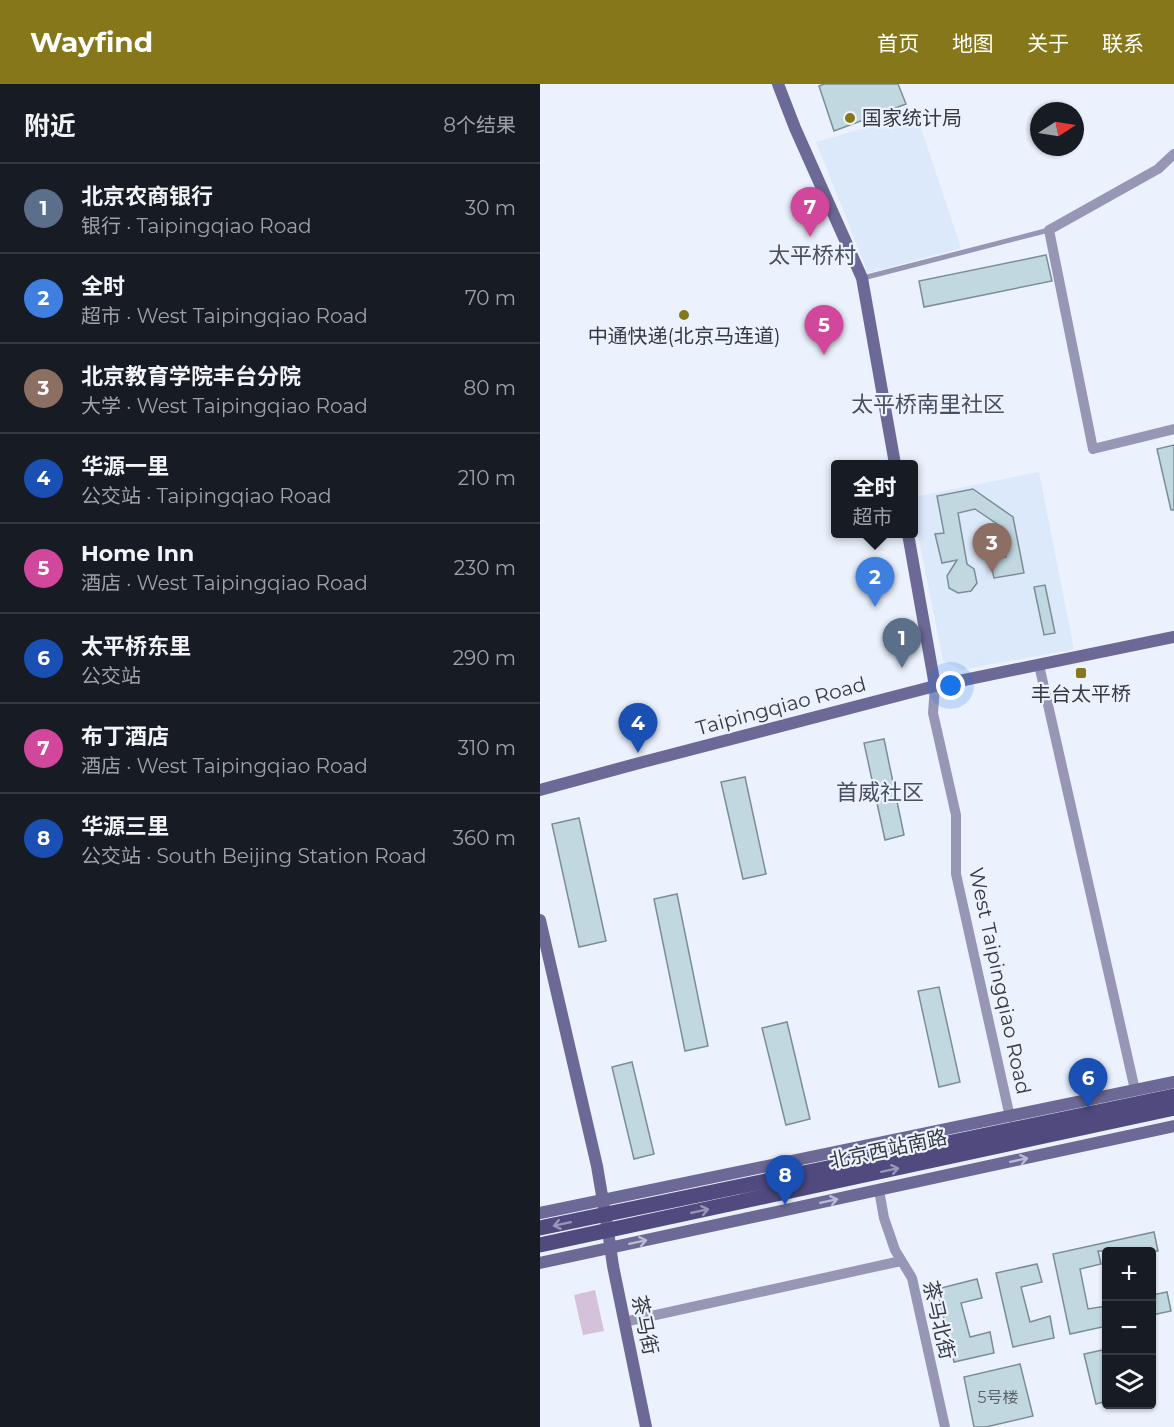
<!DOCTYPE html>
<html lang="zh">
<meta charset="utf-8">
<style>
body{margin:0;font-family:Montserrat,"Noto Sans SC",sans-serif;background:#20242c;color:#f1f3f6}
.controls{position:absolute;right:18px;bottom:18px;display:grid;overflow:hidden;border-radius:6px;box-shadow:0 2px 4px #0004}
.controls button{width:54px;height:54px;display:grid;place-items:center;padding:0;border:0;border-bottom:2px solid #363941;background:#171b24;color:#f1f3f6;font:30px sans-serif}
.compass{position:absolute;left:490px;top:18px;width:54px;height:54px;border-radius:50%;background:#171b24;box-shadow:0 2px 4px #0004;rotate:78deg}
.you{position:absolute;left:411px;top:602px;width:21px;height:21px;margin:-15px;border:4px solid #fff;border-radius:50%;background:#1a73e8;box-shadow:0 0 0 9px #1a73e833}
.badge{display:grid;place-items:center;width:39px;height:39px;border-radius:50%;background:#85771a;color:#fff;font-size:20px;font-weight:700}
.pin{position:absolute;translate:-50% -50px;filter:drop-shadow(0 2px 3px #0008)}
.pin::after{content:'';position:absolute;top:32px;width:21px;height:18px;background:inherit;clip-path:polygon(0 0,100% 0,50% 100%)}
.popup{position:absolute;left:291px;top:376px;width:87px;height:78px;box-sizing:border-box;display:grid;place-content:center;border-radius:6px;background:#171b24;filter:drop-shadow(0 2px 4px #0005);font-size:20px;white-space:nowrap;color:#9ea1a6}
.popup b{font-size:22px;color:#f1f3f6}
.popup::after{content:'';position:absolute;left:50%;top:100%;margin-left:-12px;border:12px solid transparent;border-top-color:#171b24}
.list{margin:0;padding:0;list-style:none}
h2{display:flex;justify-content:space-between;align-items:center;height:78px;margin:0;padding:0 24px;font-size:26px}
h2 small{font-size:20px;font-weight:400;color:#9ea1a6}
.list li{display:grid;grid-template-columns:39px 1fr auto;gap:18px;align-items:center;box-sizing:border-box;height:90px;padding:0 24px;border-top:2px solid #363941}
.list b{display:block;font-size:22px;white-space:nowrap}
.list p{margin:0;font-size:20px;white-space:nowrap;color:#9ea1a6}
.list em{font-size:20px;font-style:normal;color:#9ea1a6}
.icon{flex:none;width:33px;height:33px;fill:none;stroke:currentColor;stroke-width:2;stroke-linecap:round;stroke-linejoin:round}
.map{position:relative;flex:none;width:634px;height:1343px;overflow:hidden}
header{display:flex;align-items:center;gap:36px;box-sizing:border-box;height:84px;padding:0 30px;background:#85771a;color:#fff}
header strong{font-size:28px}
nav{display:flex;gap:33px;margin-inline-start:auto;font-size:21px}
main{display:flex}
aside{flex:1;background:#171b24}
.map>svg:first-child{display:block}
.built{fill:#dbe9fb}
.green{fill:#d5c1da}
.building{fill:#c2d8e1;stroke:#7a8e97;stroke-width:1.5}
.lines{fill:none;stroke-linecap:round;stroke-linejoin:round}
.lane{stroke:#9796b5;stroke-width:5}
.street{stroke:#9796b5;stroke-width:10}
.secondary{stroke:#6d6996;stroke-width:12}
.primary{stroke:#504a7f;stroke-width:15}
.oneway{stroke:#b9bbd4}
.oneway2{stroke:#9696b8}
.poi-dot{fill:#85771a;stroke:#ebf2fd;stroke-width:2}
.labels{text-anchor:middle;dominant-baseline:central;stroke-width:4.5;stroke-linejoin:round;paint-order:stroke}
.number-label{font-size:16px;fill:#586268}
.poi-label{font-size:20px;fill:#353a40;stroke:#ebf2fd}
.street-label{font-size:20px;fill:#353a40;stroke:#ebf2fd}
.quarter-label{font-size:22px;fill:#46505e;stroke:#ebf2fd}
</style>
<header>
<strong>Wayfind</strong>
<nav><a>首页</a><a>地图</a><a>关于</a><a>联系</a></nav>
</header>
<main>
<aside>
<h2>附近<small>8个结果</small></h2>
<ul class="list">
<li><span class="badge" style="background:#5c6f8a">1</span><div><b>北京农商银行</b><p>银行 · Taipingqiao Road</p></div><em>30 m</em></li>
<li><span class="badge" style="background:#3f7fe0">2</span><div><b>全时</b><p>超市 · West Taipingqiao Road</p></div><em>70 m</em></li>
<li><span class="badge" style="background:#8d6e63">3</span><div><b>北京教育学院丰台分院</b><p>大学 · West Taipingqiao Road</p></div><em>80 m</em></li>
<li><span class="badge" style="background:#1a4fb4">4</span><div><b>华源一里</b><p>公交站 · Taipingqiao Road</p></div><em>210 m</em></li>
<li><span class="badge" style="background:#d1479c">5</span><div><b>Home Inn</b><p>酒店 · West Taipingqiao Road</p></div><em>230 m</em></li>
<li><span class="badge" style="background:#1a4fb4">6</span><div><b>太平桥东里</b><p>公交站</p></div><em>290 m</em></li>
<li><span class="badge" style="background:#d1479c">7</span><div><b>布丁酒店</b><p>酒店 · West Taipingqiao Road</p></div><em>310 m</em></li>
<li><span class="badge" style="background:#1a4fb4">8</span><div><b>华源三里</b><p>公交站 · South Beijing Station Road</p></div><em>360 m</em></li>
</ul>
</aside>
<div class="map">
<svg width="634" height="1343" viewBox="0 0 634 1343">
<rect width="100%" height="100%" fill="#ebf2fd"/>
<!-- built -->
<path class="built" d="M 376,29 L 421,164 L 328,189 L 276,58 Z
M 499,388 L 534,565 L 422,586 L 403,577 L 374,431 L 374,413 Z"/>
<!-- green -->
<path class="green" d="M 55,1206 L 64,1247 L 43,1251 L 34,1211 Z"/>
<!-- building -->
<path class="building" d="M 284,0 L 358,0 L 366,20 L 294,47 L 279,2 Z
M 506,171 L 512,197 L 384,223 L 379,197 Z
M 634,361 L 634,426 L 631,426 L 617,365 Z
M 433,405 L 473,433 L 484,489 L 454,494 L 450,476 L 466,473 L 460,442 L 435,425 L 418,429 L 427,480 L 434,485 L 437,499 L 431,507 L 418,509 L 409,504 L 407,492 L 417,476 L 402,479 L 395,450 L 404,449 L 397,412 Z
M 505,501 L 515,549 L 504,551 L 494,503 Z
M 344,655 L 364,751 L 345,756 L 324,659 Z
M 205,693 L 226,790 L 203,795 L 181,698 Z
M 39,734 L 66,857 L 39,863 L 12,740 Z
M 137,810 L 168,962 L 145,967 L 114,815 Z
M 399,903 L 420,998 L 399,1003 L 378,907 Z
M 247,938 L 270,1035 L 246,1041 L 222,944 Z
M 92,978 L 114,1070 L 94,1075 L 72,983 Z
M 614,1148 L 618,1167 L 558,1167 L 561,1180 L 540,1185 L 548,1225 L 567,1222 L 567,1242 L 530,1250 L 513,1170 Z
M 497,1180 L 502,1198 L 481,1203 L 490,1238 L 510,1232 L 514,1254 L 473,1263 L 456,1189 Z
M 437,1195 L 442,1214 L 421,1219 L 430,1253 L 450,1248 L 454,1269 L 414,1278 L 397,1205 Z
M 627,1208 L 631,1227 L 612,1231 L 612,1211 Z
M 567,1265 L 567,1317 L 556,1320 L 544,1270 Z
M 480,1280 L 493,1332 L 446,1343 L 434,1343 L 424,1293 Z"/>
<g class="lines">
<!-- lane -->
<path class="lane" d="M 323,194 L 509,146"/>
<!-- street -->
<path class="street" d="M 634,70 L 618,85 L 509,146 L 553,365 L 634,345
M 499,581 L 595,1006
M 395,602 L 393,629 L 416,731 L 416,790 L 470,1033
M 339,1106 L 344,1134 L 355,1166 L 372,1194 L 405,1343
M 84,1238 L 361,1177"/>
<!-- secondary -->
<path class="secondary" d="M 238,0 L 255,44 L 322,194 L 355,380
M 368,450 L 395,602
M 0,706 L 103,678 L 395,602 L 634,553
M 0,836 L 57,1082 L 68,1147 L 73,1182 L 106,1343
M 0,1129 L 634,998
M 0,1179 L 634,1042"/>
<!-- primary -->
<path class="primary" d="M 0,1144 L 634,1012
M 0,1161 L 634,1024"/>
</g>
<!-- one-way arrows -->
<defs><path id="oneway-shaft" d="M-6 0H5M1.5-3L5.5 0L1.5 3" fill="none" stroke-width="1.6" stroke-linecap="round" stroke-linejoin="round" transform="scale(1.5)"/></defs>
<g class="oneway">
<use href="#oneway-shaft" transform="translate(479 1076) rotate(-12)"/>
<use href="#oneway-shaft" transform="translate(289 1117) rotate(-12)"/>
<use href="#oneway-shaft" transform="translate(98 1158) rotate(-12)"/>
</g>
<g class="oneway2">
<use href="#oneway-shaft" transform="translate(350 1086) rotate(-12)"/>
<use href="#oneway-shaft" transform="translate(160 1127) rotate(-12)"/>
<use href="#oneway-shaft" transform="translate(22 1140) rotate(168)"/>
</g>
<!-- markers -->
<g class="poi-dot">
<circle cx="310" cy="34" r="6"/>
<circle cx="144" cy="231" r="6"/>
<rect x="535" y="583" width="12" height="12" rx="3"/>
</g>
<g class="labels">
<!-- number labels -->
<g class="number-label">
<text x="458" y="1313">5号楼</text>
</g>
<!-- poi labels -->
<g class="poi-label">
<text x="322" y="34" text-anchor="start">国家统计局</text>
<text x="144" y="252">中通快递(北京马连道)</text>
<text x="541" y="610">丰台太平桥</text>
</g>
<!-- street labels -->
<g class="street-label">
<text transform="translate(241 622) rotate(-15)">Taipingqiao Road</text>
<text transform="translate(460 897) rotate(78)">West Taipingqiao Road</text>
<text transform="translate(348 1065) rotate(-12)">北京西站南路</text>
<text transform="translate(399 1236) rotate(77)">茶马北街</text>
<text transform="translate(105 1241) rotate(78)">茶马街</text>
</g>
<!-- quarter labels -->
<g class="quarter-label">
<text x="272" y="171">太平桥村</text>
<text x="388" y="320">太平桥南里社区</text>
<text x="340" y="708">首威社区</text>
</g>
</g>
</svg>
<div class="controls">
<button>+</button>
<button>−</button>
<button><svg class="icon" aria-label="layers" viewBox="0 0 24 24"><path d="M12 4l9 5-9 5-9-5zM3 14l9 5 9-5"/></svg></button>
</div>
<svg class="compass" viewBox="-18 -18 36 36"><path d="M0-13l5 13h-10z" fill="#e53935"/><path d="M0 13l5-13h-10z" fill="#9ea1a6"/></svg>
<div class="you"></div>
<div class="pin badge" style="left:362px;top:584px;background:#5c6f8a">1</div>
<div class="pin badge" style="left:335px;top:523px;background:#3f7fe0">2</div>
<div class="popup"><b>全时</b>超市</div>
<div class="pin badge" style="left:452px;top:489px;background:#8d6e63">3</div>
<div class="pin badge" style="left:98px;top:669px;background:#1a4fb4">4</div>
<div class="pin badge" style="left:284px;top:271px;background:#d1479c">5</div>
<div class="pin badge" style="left:548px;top:1024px;background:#1a4fb4">6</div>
<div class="pin badge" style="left:270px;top:153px;background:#d1479c">7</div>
<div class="pin badge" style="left:245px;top:1121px;background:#1a4fb4">8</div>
</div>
</main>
